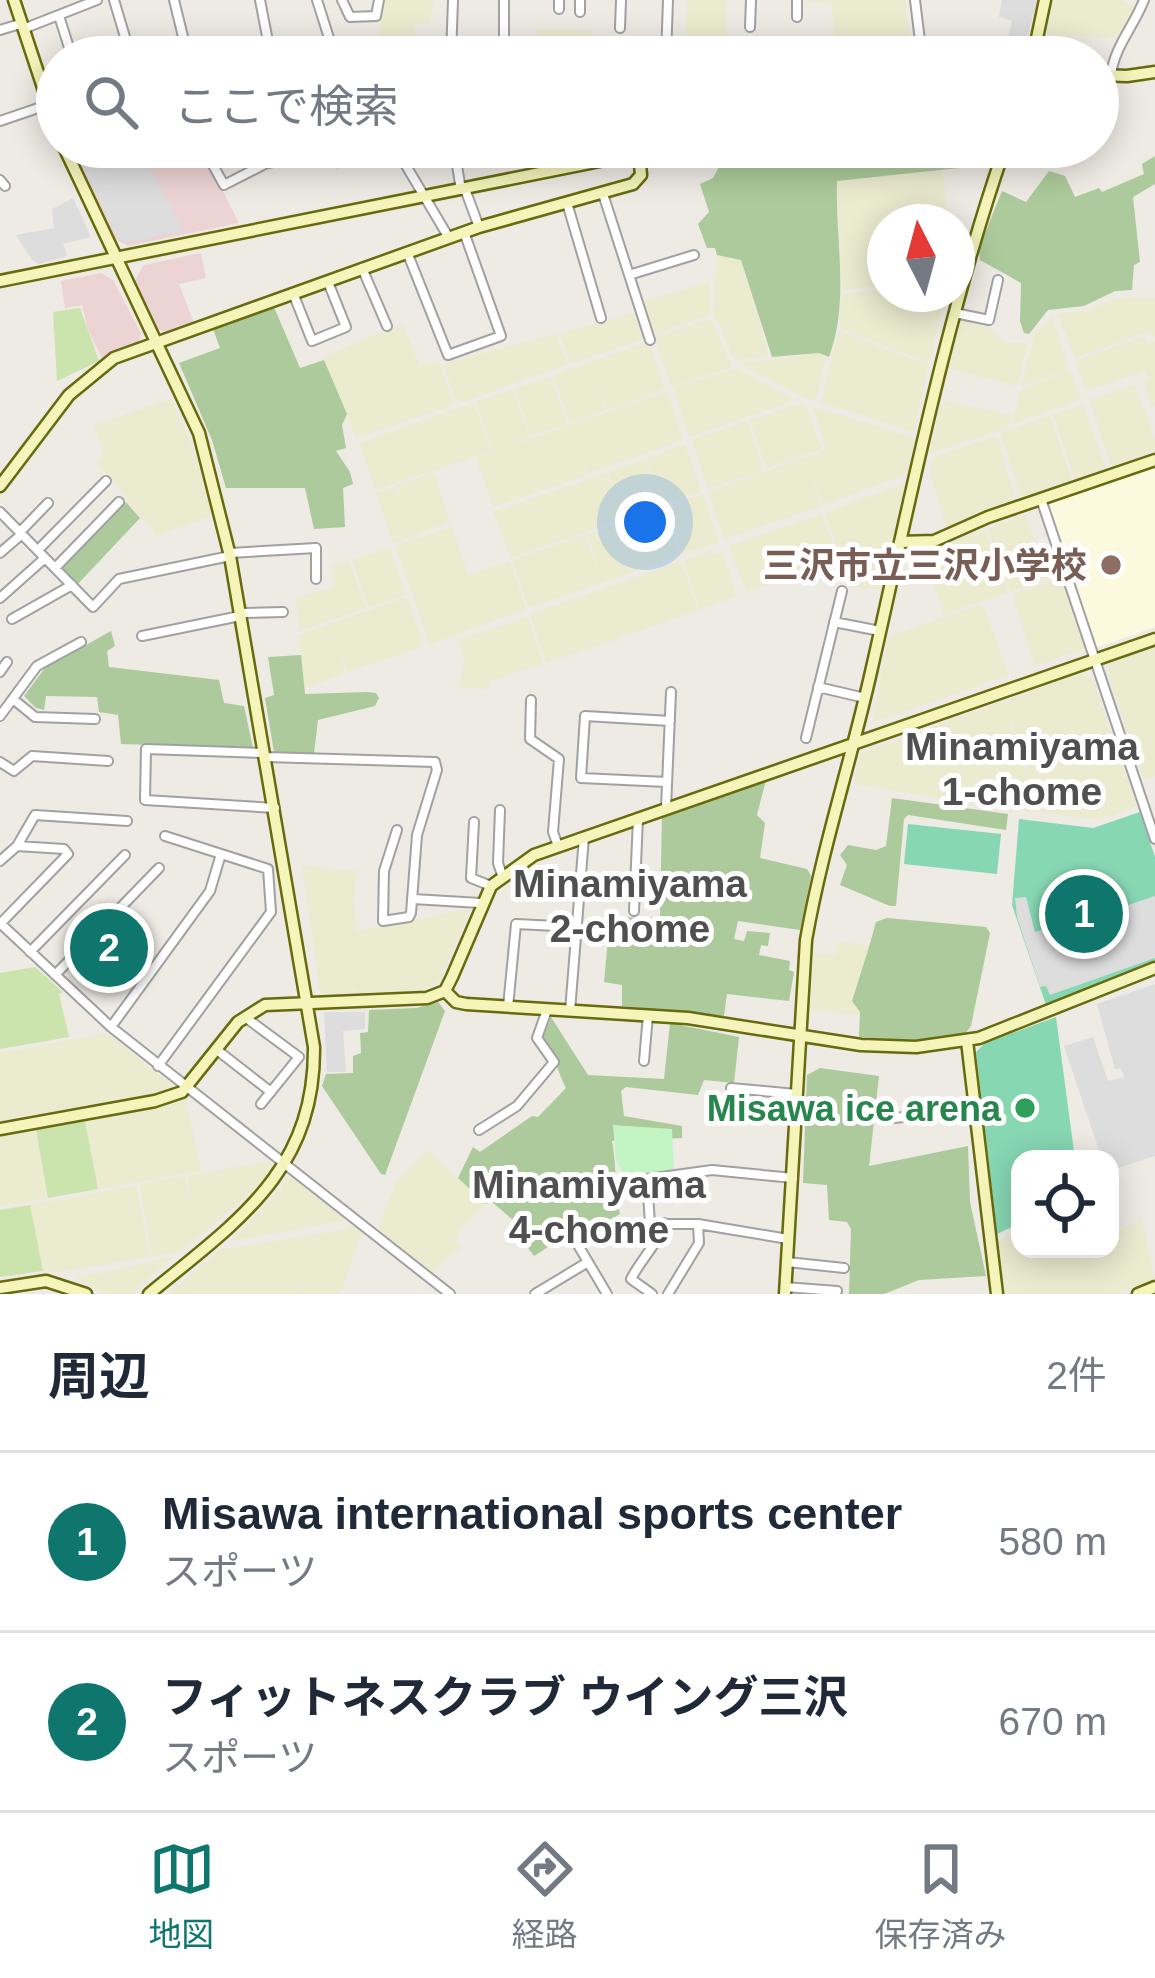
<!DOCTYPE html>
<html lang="ja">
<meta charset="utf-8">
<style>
body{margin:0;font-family:Helvetica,"Noto Sans JP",sans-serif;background:#f6f6f7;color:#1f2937}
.controls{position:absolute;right:36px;bottom:36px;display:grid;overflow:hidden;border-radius:24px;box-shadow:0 6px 30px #0003}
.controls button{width:108px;height:108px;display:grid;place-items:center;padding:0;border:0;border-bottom:3px solid #e0e1e3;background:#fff;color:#1f2937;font:60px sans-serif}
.compass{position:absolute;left:867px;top:204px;width:108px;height:108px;border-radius:50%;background:#fff;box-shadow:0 6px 30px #0003;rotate:354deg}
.you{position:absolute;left:645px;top:522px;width:42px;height:42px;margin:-30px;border:9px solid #fff;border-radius:50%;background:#1a73e8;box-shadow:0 0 0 18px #1a73e833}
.badge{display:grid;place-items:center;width:78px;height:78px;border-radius:50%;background:#0f766e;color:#fff;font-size:39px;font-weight:700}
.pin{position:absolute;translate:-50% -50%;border:6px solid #fff;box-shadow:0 3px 12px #0006}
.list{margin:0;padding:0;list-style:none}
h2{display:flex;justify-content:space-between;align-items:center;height:156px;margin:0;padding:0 48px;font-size:51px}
h2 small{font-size:39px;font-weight:400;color:#747a83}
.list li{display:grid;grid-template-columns:78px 1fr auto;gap:36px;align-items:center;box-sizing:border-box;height:180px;padding:0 48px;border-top:3px solid #e0e1e3}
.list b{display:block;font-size:45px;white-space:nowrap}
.list p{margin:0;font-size:39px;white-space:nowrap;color:#747a83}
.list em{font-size:39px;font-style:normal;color:#747a83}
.icon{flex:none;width:66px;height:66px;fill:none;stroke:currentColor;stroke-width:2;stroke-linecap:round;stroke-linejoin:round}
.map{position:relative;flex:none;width:1155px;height:1294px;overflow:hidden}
.search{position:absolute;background:#fff;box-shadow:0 6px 30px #0003;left:36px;right:36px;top:36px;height:132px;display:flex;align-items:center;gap:30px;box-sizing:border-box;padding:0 42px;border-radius:66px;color:#747a83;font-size:45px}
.sheet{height:516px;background:#fff}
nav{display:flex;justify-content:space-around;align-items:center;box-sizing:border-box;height:168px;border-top:3px solid #e0e1e3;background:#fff;font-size:33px;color:#747a83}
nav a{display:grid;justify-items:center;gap:6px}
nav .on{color:#0f766e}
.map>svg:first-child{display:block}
.commercial{fill:#edd4d4}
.education{fill:#fcfade}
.farmland{fill:#ebebd0}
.grass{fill:#cbe4ad}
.forest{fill:#acca9b}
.park{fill:#c3f5c4}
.pitch{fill:#87d7b3}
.parking{fill:#ddd}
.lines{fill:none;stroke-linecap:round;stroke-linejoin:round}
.street-casing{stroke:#a1a1a1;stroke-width:12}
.secondary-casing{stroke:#676b0d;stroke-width:15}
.street{stroke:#fff;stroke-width:8}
.secondary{stroke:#f4f4bb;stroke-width:10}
.education-dot{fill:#8d6e63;stroke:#fff;stroke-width:4.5}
.leisure-dot{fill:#2e9e5b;stroke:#fff;stroke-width:4.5}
.labels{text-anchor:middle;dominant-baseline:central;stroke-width:10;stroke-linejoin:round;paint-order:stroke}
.education-label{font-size:36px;font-weight:bold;fill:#785e54;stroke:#fff;text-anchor:end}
.leisure-label{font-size:36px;font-weight:bold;fill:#27864d;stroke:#fff;text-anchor:end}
.neighbourhood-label{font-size:39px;font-weight:bold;fill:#505050;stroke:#fff}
</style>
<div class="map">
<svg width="1155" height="1294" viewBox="0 0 1155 1294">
<rect width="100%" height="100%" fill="#eeeae4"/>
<!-- commercial -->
<path class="commercial" d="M 73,147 L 201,147 L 239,223 L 128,246 L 114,238 Z
M 201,253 L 206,278 L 179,284 L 194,323 L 168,333 L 158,329 L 134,282 L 144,265 Z
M 101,273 L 113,280 L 141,333 L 138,344 L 103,360 L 88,330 L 82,305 L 65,308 L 61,281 Z"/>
<!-- education -->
<path class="education" d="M 1155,465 L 1155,627 L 1096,648 L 1045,502 Z"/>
<!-- farmland -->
<path class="farmland" d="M 383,0 L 433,0 L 430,24 L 415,24 L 412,57 L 346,57 L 345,50 L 377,53 Z
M 687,0 L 727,0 L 727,43 L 829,44 L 829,57 L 685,57 Z
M 802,0 L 905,0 L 913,57 L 836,57 L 832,4 Z
M 1052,0 L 1119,0 L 1136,7 L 1118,38 L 1052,35 L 1046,32 Z
M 537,29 L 591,31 L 589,57 L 535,57 Z
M 942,168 L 948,222 L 885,222 L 885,284 L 842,291 L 836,181 Z
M 717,255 L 741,260 L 769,355 L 736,361 L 732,355 L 713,312 Z
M 709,282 L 710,315 L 654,334 L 642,302 Z
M 885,288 L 885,294 L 942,294 L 941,314 L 929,363 L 840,328 L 841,295 Z
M 1155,298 L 1155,337 L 1148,331 L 1075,358 L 1058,314 L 1088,310 L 1113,299 Z
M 638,312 L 647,338 L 571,363 L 559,334 Z
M 1052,317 L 1069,369 L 1021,386 L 1035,333 Z
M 711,319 L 732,367 L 672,387 L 654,338 Z
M 961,320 L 982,322 L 1006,343 L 1028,343 L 1017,386 L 949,369 Z
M 403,324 L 419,365 L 440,363 L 453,405 L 356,438 L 324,360 L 327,355 Z
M 839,331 L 928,365 L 914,432 L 821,402 Z
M 556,334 L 568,364 L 457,404 L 443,364 Z
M 1144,337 L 1147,343 L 1155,341 L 1155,405 L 1152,407 L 1143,381 L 1148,379 L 1145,371 L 1086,391 L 1075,361 Z
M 649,342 L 665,389 L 608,410 L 597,379 L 606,410 L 570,423 L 553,375 Z
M 819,353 L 826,356 L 816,400 L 805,399 L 740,364 Z
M 737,368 L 795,400 L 689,437 L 673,388 Z
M 1070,370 L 1081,400 L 1012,424 L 1021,389 Z
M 551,377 L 567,424 L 531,436 L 515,388 Z
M 1135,385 L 1155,438 L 1155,451 L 1112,467 L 1090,400 Z
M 513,390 L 530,437 L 505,448 L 667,391 L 683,440 L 588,473 L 580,453 L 587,475 L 493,507 L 476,458 L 493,451 L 476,402 Z
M 171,399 L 193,448 L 213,515 L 156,536 L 96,461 L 104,455 L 94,425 Z
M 945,401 L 1011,415 L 1008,428 L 930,453 L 940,407 Z
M 474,403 L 491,451 L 376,490 L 359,443 Z
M 800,404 L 806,406 L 822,449 L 766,468 L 750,420 Z
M 1083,405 L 1106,468 L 1075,480 L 1053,415 Z
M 813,407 L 915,438 L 907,474 L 823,505 L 805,460 L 821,506 L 724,539 L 708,492 L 826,450 Z
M 1050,416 L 1072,480 L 1021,497 L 1000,433 Z
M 747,421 L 763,470 L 708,489 L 692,440 Z
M 993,437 L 998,439 L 1015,498 L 947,529 L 930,472 L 932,458 Z
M 685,445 L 701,492 L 511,558 L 493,512 L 606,473 L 616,496 L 608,472 L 645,459 L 652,478 L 647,458 Z
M 434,473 L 450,522 L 393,543 L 376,493 L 395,487 L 402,503 L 397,485 Z
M 905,483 L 881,590 L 850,586 L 825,513 Z
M 703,494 L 719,542 L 682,554 L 665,508 Z
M 663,508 L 680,556 L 528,608 L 512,560 L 585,535 L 601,578 L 588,534 Z
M 822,514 L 839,560 L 746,592 L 729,546 Z
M 1025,514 L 1048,578 L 1010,592 L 987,529 Z
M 452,527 L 468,575 L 510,561 L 526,609 L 430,644 L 413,595 L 423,591 L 412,594 L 395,546 Z
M 985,530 L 1008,592 L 944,614 L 924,553 Z
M 390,548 L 406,595 L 368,608 L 352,560 Z
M 711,551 L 712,555 L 722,552 L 737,596 L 700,609 L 683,561 Z
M 349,561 L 366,608 L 299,631 L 296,598 L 332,588 L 333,566 Z
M 681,561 L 698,610 L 623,637 L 618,625 L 621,638 L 584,650 L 580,642 L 582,651 L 546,663 L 530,615 Z
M 1063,577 L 1086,648 L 1035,666 L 1012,595 Z
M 407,597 L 424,646 L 347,672 L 334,639 L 345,673 L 304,689 L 299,635 Z
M 982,604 L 1009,675 L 873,722 L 888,637 Z
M 528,617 L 543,664 L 488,681 L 489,689 L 459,688 L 465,660 L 458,640 Z
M 1155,647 L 1155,776 L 1144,780 L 1108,675 L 1109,663 Z
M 1081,673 L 1093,679 L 1111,734 L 1078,745 L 1070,725 L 1076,746 L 1026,764 L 1004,703 L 1033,804 L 1024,768 L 1113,738 L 1137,806 L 1102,820 L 1012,809 L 980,717 L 998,775 L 955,790 L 999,777 L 1008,809 L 854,784 L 861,753 Z
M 302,866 L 357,871 L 353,898 L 357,931 L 470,909 L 440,981 L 416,993 L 357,995 L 355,990 L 350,990 L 350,995 L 321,995 Z
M 838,942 L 870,945 L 860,985 L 853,993 L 860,1015 L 810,1010 L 814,953 L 834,955 Z
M 107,1033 L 173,1086 L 158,1094 L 0,1122 L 0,1053 Z
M 185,1097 L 201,1171 L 98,1189 L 85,1121 L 172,1104 Z
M 36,1130 L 48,1198 L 0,1206 L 0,1137 Z
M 428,1150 L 486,1204 L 462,1227 L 455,1240 L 462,1246 L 432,1273 L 380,1232 L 379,1225 L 397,1180 Z
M 271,1161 L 271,1171 L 258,1187 L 182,1251 L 152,1257 L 140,1184 L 185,1176 L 191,1202 L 187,1176 Z
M 287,1177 L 293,1177 L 348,1220 L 231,1241 L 281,1189 Z
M 136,1186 L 150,1257 L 60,1272 L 43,1271 L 30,1205 Z
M 1141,1219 L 1155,1278 L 1115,1294 L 1004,1294 L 996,1242 L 1020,1230 L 1020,1249 L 1110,1249 L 1110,1235 Z
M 353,1225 L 362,1233 L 340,1294 L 302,1294 L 298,1276 L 300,1294 L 169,1294 L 220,1250 L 347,1229 Z
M 173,1257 L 132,1294 L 104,1294 L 76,1278 Z"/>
<!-- grass -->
<path class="grass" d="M 80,308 L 99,361 L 57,381 L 53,312 Z
M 35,967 L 63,992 L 59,994 L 69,1037 L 0,1049 L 0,973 Z
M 85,1121 L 98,1189 L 48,1198 L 36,1130 Z
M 30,1205 L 43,1271 L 0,1277 L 0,1210 Z"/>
<!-- forest -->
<path class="forest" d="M 755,147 L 838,147 L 843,167 L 964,154 L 965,147 L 982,147 L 987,165 L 837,181 C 835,241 850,300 829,357 L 819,353 L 772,357 L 741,260 L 717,255 L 715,248 L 707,248 L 698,224 L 709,212 L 700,184 L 713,178 L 726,154 Z
M 1155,156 L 1155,184 L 1133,197 L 1140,262 L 1134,265 L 1132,290 L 1115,291 L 1084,306 L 1048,310 L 1029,334 L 1024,333 L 1020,321 L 1021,283 L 980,260 L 979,248 L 1002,191 L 1026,202 L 1049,171 L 1065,176 L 1075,197 L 1099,188 L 1102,192 L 1144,174 L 1142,164 Z
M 274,307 L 300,368 L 324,360 L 347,414 L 342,425 L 346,448 L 336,451 L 350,472 L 353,484 L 343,488 L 345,527 L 314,529 L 305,488 L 226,488 L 212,440 L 179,363 L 220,348 L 213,329 Z
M 126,502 L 140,518 L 76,586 L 61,571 L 62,564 Z
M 111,631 L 115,646 L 107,651 L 109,667 L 219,680 L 224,703 L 244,706 L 253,748 L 121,744 L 118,715 L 99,712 L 97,697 L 46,696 L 44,710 L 36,708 L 24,696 L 45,668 Z
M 301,655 L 305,694 L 367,692 L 376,693 L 379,698 L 375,706 L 318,720 L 314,753 L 274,752 L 265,698 L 274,695 L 268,657 Z
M 766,780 L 757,815 L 765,823 L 760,858 L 807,869 L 811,876 L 800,930 L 738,921 L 734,939 L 744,941 L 747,931 L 770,933 L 768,946 L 761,945 L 759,955 L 790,961 L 789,970 L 794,972 L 789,1001 L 727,994 L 724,1016 L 622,1006 L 622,985 L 604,982 L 610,917 L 660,918 L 662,816 Z
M 892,798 L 1008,814 L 1006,830 L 908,815 L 904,819 L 896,906 L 890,906 L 840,885 L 847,865 L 840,855 L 848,845 L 876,850 L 886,846 Z
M 887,918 L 986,927 L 990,933 L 971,1026 L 965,1034 L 918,1041 L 859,1037 L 860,1012 L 852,1001 C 860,975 869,949 876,922 Z
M 438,1002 L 445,1011 L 385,1175 L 381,1174 L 322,1086 L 326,1074 L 353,1073 L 353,1056 L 361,1053 L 360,1033 L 368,1032 L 369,1010 L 416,1008 Z
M 551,1017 L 588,1075 L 664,1079 L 670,1023 L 739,1037 L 734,1083 L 704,1080 L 698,1095 L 626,1087 L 621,1091 L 624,1116 L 682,1126 L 682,1138 L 612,1141 C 617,1167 614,1188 620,1214 L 579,1238 L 570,1233 L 534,1256 L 517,1233 L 522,1228 L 492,1202 L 486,1204 L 458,1178 L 473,1147 L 480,1152 L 532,1116 L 538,1117 L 566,1088 C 556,1069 556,1055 543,1038 Z
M 820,1068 L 879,1076 L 869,1166 L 968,1146 L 970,1202 L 986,1276 L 919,1280 L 884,1294 L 849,1294 L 851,1229 L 847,1222 L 829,1220 L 827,1185 L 803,1183 L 807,1075 Z"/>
<!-- park -->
<path class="park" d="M 613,1125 L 672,1129 L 674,1171 L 624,1176 L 616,1160 Z"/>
<!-- pitch -->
<path class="pitch" d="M 1140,812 L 1155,857 L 1155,961 L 1046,1005 L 1012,905 L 1019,819 L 1093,828 Z
M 908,824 L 1001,834 L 997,874 L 904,864 Z
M 1056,1017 L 1075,1159 L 1020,1159 L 1020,1223 L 997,1234 L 976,1052 L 985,1043 Z"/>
<!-- parking -->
<path class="parking" d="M 1002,0 L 1038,0 L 1021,57 L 990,57 L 994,42 L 1007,44 L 1012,21 L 999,17 Z
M 112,147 L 140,147 L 183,231 L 128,242 L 117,237 L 81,163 Z
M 73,198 L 91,237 L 63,244 L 67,256 L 39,264 L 32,260 L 16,235 L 54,228 L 52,209 Z
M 1155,896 L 1155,958 L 1050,995 L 1046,986 L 1040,987 L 1017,917 L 1015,898 L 1026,897 L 1035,932 L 1061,924 L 1069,944 L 1098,933 L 1092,917 Z
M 1155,984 L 1155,1156 L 1110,1171 L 1110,1159 L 1102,1159 L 1064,1046 L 1093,1037 L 1108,1081 L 1124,1077 L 1121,1068 L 1115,1069 L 1097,1004 Z
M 324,1012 L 365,1012 L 365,1029 L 343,1031 L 346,1072 L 327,1072 Z"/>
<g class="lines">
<!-- street casing -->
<g class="street-casing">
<path id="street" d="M 114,0 L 131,57
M 174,0 L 188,57
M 260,0 L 271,57
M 317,0 L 335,57
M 342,0 L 350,17 L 376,16 L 379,0
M 915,0 L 922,57
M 559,9 L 559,0
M 580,12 L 580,0
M 59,16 L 72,57
M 797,17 L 797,0
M 750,27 L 751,0
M 620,28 L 621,0
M 23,29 L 97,0
M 0,30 L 20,24
M 451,57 L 453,0
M 504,57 L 504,0
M 666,57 L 668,0
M 1111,76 C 1113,49 1134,26 1144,0
M 0,121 L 47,105
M 203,147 L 224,185 L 265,164 L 328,149
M 395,147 L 449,238
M 454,147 L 461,190
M 467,147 L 496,147
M 327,148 L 337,162 L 373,147
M 1013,157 L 1023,147
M 0,180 L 5,186
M 465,189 L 479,227
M 603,194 L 650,340
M 567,203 L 601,318
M 407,252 L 448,355 L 501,336 L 464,232
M 362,268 L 387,326
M 629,275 L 694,255
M 293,293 L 312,341 L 346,327 L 328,282
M 955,313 L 989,320 L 998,280
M 1041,499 L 1155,839
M 0,512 L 93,607 L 119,579 L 230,556
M 20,532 L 48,503
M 38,550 L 106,481
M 0,553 L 22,534
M 230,553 L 316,548 L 316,579
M 55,568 L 119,502
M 0,598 L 45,558
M 241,613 L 283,612
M 12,619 L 72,585
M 834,622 L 880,631
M 142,636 L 240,616
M 0,672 L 7,662
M 818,687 L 865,698
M 13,699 L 35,717 L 95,719
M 531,700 L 530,739 L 559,759 L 553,832 L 558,846
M 0,716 L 37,666 L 81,642
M 806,738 L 842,591
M 264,753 L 146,749 L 145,800 L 275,808
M 266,757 L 435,762 L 437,770 L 417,835 L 411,913 L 409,917 L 383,921 L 384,871 L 397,830
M 0,762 L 14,771 L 32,756 L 108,761
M 667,782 L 581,778 L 585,716 L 670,721
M 666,808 L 671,692
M 500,810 L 498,863 L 502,875
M 474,822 L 471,878 L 491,886
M 17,846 L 35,815 L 127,821
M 0,861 L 17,846 L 64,849 L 68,854 L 1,923
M 413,899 L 480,903
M 634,911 L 638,818
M 0,923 L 111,1027 L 450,1294
M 30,952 L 125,855
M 55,975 L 159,868
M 508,1007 L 516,924 L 577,927
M 570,1011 L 584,837
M 245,1017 L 299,1057 L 261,1104
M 111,1027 L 210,891 L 221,854
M 217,1050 L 271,1092
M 644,1061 L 648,1015
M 158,1066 L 271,912 L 268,869 L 165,836
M 731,1088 L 796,1094
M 894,1118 L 974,1110
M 479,1130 L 517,1106 L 554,1062 L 537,1038 L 547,1010
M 788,1239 L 698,1224 L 650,1224 L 647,1179 L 712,1170 L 793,1178
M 575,1240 L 607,1294
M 787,1262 L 844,1268
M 785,1287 L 837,1291
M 535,1294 L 588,1262
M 652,1294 L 631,1279 C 641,1259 658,1244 664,1223
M 668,1294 L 699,1243 L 698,1224"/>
</g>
<!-- secondary casing -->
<g class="secondary-casing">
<path id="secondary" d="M 14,0 L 57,130
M 1033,57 L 1045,0
M 1098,75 L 1127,76 L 1155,72
M 64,147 L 199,433 L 230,556 L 314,1047 C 315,1172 236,1222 149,1294
M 0,281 L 670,147
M 0,486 L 69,395 L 114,358 L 479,227 L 633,184 L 641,175 L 639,153
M 900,542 L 934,541 L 988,517 L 1155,460
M 445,991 L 456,1002 L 466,1004 L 688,1018 L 861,1045 L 916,1047 L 979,1038 L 1155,968
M 967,1041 L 997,1294
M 0,1129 L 155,1101 L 182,1092 L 238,1022 L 265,1005 L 427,998 L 445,991 L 452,977 L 491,886 L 534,855 L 1155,639
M 0,1288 L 46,1281 L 86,1294
M 785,1294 L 806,940 C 822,849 851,761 871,672 C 911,496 946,317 1005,147
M 1138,1294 L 1155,1287"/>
</g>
<!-- street -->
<use href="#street" class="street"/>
<!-- secondary -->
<use href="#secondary" class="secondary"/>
</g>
<!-- markers -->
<circle class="education-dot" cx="1111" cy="565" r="12"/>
<circle class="leisure-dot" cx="1025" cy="1108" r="12"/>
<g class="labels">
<!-- education labels -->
<g class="education-label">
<text x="1087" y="565">三沢市立三沢小学校</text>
</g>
<!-- leisure labels -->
<g class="leisure-label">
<text x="1001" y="1108">Misawa ice arena</text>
</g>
<!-- neighbourhood labels -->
<g class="neighbourhood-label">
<text x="1022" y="746">Minamiyama<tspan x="1022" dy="45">1-chome</tspan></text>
<text x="630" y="883">Minamiyama<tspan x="630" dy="45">2-chome</tspan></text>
<text x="589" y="1184">Minamiyama<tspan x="589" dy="45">4-chome</tspan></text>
</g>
</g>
</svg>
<div class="controls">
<button><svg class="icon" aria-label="locate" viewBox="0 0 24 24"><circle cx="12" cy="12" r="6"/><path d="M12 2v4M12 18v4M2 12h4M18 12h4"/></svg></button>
</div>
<svg class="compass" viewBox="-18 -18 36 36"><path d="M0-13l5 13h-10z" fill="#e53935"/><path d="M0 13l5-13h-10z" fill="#747a83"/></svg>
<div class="you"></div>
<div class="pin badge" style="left:1084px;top:914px">1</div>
<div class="pin badge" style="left:109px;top:948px">2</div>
<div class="search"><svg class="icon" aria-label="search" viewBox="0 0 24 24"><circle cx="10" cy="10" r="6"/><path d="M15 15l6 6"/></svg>ここで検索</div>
</div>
<section class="sheet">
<h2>周辺<small>2件</small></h2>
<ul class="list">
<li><span class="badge">1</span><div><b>Misawa international sports center</b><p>スポーツ</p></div><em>580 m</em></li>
<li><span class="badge">2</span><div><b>フィットネスクラブ ウイング三沢</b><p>スポーツ</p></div><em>670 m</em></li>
</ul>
</section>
<nav>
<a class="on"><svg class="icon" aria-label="map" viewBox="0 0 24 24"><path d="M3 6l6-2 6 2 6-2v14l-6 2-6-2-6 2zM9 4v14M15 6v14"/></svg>地図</a>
<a><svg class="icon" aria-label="directions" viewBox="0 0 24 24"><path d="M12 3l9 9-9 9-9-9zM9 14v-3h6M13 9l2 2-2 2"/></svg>経路</a>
<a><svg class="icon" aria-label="saved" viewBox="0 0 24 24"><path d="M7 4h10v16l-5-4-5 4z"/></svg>保存済み</a>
</nav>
